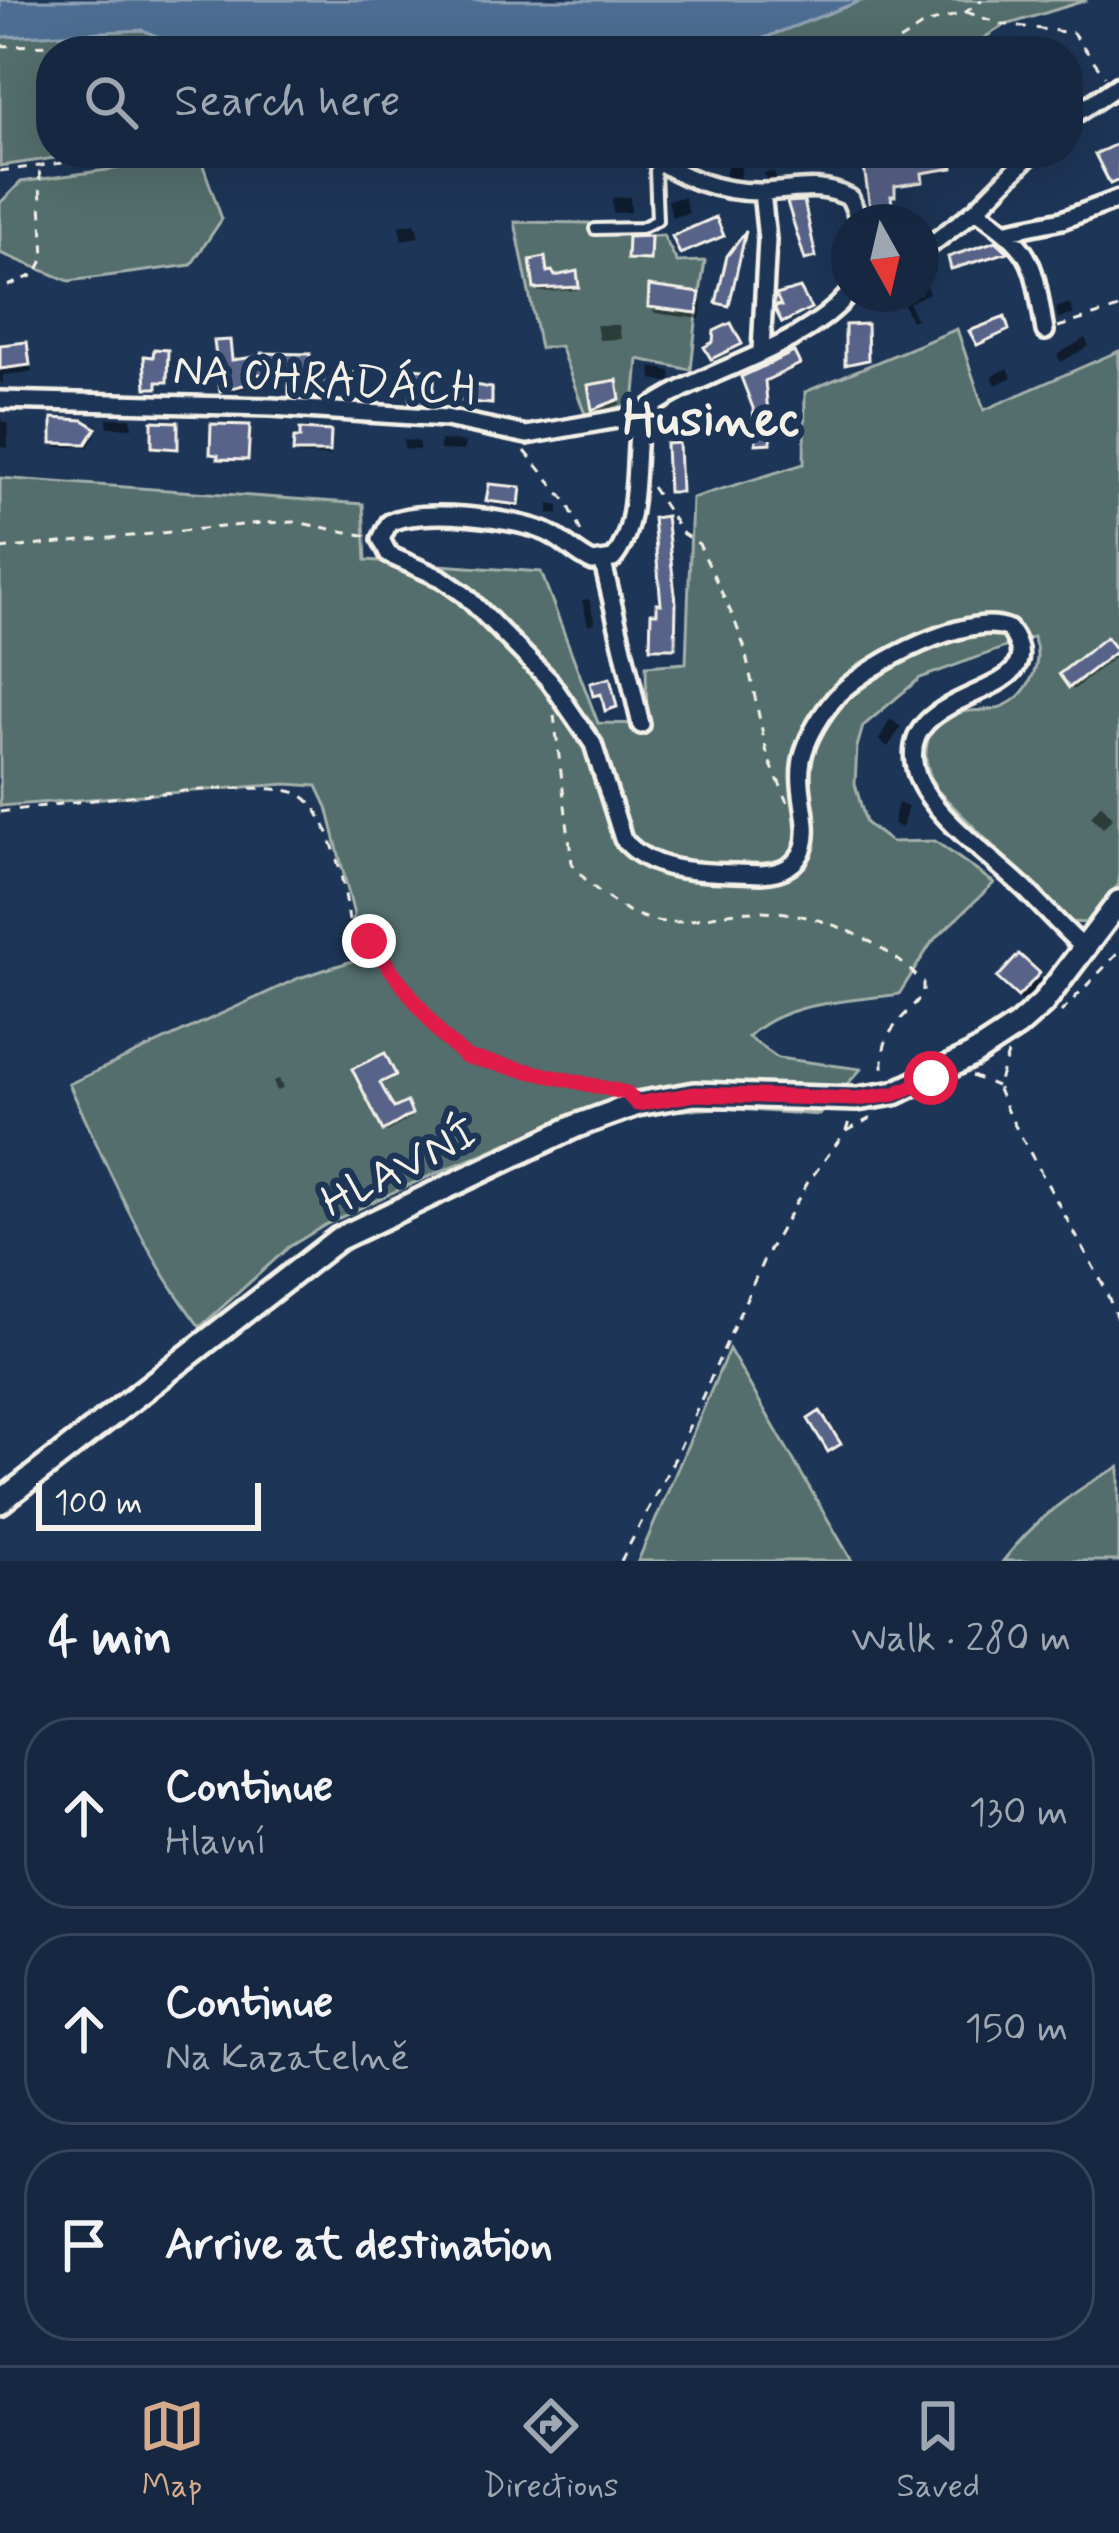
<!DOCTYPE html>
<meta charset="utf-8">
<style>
body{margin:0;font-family:Mynerve,sans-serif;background:#23344c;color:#f1f3f6}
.compass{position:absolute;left:831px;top:204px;width:108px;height:108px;border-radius:50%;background:#162841;box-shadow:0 12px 48px #0002;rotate:172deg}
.scale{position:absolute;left:36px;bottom:30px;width:225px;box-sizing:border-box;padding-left:12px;border:6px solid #f4f1e8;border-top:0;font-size:33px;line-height:42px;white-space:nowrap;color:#f4f1e8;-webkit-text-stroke:9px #1d3557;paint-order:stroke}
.stop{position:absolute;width:36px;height:36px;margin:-27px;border:9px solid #e11d48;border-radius:50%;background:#fff}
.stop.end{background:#e11d48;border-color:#fff;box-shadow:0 3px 12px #0008}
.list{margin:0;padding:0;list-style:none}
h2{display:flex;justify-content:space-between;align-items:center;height:156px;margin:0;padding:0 48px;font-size:51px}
h2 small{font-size:39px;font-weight:400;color:#9ea6b1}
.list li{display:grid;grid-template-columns:78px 1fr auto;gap:36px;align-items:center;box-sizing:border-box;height:192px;margin:0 24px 24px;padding:0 24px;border:3px solid #35445a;border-radius:48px}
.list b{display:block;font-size:45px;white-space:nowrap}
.list p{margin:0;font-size:39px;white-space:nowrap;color:#9ea6b1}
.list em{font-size:39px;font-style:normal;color:#9ea6b1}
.icon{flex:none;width:66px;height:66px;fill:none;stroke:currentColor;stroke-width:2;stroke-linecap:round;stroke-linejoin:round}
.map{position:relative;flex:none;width:1119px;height:1561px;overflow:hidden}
.search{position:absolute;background:#162841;box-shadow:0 12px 48px #0002;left:36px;right:36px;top:36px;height:132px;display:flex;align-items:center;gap:30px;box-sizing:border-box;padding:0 42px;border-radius:48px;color:#9ea6b1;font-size:45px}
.sheet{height:804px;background:#162841}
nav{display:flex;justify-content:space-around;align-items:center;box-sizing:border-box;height:168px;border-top:3px solid #35445a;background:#162841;font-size:33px;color:#9ea6b1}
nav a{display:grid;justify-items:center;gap:6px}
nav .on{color:#d6ab8b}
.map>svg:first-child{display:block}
.green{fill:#536e6c;stroke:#a4b0aa;stroke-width:3}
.water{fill:#4d6d92;stroke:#90a2b4;stroke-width:3}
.shadow{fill:#0007}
.building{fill:#58638a;stroke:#f4f1e8;stroke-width:3}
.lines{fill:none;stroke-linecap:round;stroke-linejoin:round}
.service-casing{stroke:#f4f1e8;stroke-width:16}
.minor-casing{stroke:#f4f1e8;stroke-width:24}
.tertiary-casing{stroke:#f4f1e8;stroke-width:30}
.path{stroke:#f4f1e8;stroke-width:3;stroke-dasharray:9 9;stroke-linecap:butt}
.service{stroke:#1d3557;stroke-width:8}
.minor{stroke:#1d3557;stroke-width:15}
.tertiary{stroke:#1d3557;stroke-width:21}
.route{stroke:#e11d48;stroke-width:15}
.labels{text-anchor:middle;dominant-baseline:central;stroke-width:12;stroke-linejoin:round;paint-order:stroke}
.street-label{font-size:45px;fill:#f4f1e8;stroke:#1d3557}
.quarter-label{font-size:51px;font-weight:bold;fill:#f4f1e8;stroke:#1d3557}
</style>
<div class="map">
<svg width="1119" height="1561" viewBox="0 0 1119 1561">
<rect width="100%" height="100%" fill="#1d3557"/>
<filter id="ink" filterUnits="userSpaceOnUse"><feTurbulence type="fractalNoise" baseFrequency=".00833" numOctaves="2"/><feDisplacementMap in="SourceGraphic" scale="24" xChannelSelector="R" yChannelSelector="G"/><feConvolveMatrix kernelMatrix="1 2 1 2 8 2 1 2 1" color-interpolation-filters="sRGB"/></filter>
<g filter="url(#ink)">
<!-- green -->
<path class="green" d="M 863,0 L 1087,0 L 1003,26 L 963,51 L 730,51 Z
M 143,30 L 190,51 L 51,51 L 51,153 L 89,153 L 0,166 L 0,37 Z
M 200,157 L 222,219 L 191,265 L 69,281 L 0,253 L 0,203 L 21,182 Z
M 515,222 L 589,223 L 591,234 L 628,235 L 628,259 L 650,260 L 651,236 L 663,235 L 677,262 L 705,261 L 700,293 L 649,287 L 648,307 L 697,313 L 691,370 L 638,359 L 634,405 L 585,414 L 560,346 L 540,348 Z
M 957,329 L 984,410 L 1119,351 L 1119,884 L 1087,923 L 1069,922 L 937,790 C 925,767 921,751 933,728 C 941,723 950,716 959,713 C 971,709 986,712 998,708 C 1027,699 1045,665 1033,637 L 920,678 L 863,726 L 857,747 L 855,784 L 866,823 L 891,842 L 935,841 L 994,883 L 932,942 L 899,994 C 848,1002 786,1000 748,1037 L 778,1058 L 861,1069 L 819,1115 L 722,1108 L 650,1112 L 614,1098 L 404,1187 L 325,1225 L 289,1247 L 200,1327 C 143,1253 108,1168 69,1084 L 299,978 L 371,955 L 344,943 L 354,915 L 327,807 L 317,786 L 286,784 L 0,806 L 0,478 L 363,504 L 366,560 L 541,572 L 598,723 L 647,724 L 646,666 L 686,663 L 692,498 L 804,464 L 805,392 Z
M 729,1349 L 852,1561 L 638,1561 Z
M 1119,1467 L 1119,1561 L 1003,1561 C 1033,1522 1075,1488 1119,1467 Z"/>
<!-- water -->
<path class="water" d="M 0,0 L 863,0 L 730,51 L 190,51 L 143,30 L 0,37 Z"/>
<!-- shadow -->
<path class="shadow" d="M 728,162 L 742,163 L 740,179 L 725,176 Z
M 774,172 L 777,182 L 767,183 L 764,173 Z
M 630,197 L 631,212 L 613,213 L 612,198 Z
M 684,197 L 689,213 L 672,217 L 668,200 Z
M 415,223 L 419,237 L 402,240 L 399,226 Z
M 921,274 L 929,293 L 909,303 L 916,319 L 911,321 L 901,299 L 888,300 L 885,294 L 921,294 Z
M 547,275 L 554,279 L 574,275 L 577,290 L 539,292 L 537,288 Z
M 698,296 L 702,303 L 700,319 L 655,313 L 651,306 Z
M 1069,303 L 1074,314 L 1058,319 L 1056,308 Z
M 596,325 L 619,325 L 621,339 L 599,340 Z
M 1085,338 L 1089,346 L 1061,362 L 1057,355 Z
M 218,344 L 231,363 L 308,357 L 309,373 L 352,379 L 352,388 L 328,386 L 327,400 L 293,398 L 292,372 L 253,377 L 252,386 L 224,393 Z
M 26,345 L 32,372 L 3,375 L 3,383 L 0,383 L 0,355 Z
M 793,356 L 799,367 L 765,383 L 770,444 L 760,445 L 756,407 L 744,379 Z
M 651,367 L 671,371 L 672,383 L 652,379 Z
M 1008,368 L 1012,377 L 996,385 L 992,376 Z
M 433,373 L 433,408 L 415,407 L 413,403 Z
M 617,387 L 620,404 L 597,413 L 592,388 Z
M 107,418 L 131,418 L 132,428 L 108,427 Z
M 0,420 L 8,424 L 8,448 L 0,447 Z
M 93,430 L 96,434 L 88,447 L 57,447 L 55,443 Z
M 329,434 L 331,456 L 298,455 L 296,451 Z
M 404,440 L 420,442 L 419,450 L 404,449 Z
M 440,440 L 465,442 L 464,451 L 440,450 Z
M 519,490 L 520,508 L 492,504 L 489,500 Z
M 549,504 L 559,506 L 559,514 L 549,513 Z
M 589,599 L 595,623 L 588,625 L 582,600 Z
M 1106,641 L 1116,656 L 1073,690 L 1063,675 Z
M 890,719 L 901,727 L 888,747 L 879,740 Z
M 898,803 L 908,807 L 902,828 L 893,824 Z
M 1101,804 L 1113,817 L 1103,828 L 1091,816 Z
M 1037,975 L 1041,982 L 1023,1002 L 1005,985 Z
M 384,1057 L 394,1078 L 379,1086 L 393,1112 L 406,1106 L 411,1118 L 387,1132 L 356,1071 Z
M 279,1079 L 283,1088 L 277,1091 L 273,1081 Z"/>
<!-- building -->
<path class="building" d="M 1119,143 L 1119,180 L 1110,184 L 1095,154 Z
M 951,154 L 953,168 L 922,173 L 923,182 L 895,186 L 895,196 L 891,196 L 893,212 L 871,215 L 864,167 Z
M 804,201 L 816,257 L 805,260 L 787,202 Z
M 716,217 L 724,236 L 680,254 L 672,236 Z
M 746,231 L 729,306 L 716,303 L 727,256 Z
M 651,236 L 650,260 L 627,259 L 628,237 Z
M 996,241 L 1008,252 L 951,269 L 948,257 Z
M 545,257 L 547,272 L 552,271 L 555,276 L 577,271 L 579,287 L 534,289 L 530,260 Z
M 649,286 L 700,293 L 697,313 L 648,307 Z
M 800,288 L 811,308 L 782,323 L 775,309 L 776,305 L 781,306 L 776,295 Z
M 1005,317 L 1009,330 L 977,345 L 969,331 Z
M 731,323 L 742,344 L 711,359 L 704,347 L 713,342 L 714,331 Z
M 867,324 L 868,360 L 845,365 L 845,325 Z
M 230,340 L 232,360 L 262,356 L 262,353 L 310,354 L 309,370 L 353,373 L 352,387 L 328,384 L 327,398 L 289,396 L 289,370 L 253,375 L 251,383 L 220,391 L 214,341 Z
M 27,342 L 30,365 L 0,369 L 0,345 Z
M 154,349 L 168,350 L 167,382 L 157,382 L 157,388 L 146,388 L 144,356 L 153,357 Z
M 794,352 L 800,364 L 765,381 L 771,443 L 756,444 L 753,408 L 741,377 Z
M 412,368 L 435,370 L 432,405 L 410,404 Z
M 617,380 L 620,399 L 592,410 L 588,385 Z
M 462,383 L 492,388 L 492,404 L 460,401 Z
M 52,418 L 83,420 L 96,428 L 86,444 L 52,443 Z
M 152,421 L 178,422 L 178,449 L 152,447 Z
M 211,424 L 250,425 L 248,460 L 218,459 L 218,455 L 210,454 Z
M 300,429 L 331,431 L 330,452 L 293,452 L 294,438 L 300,438 Z
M 679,443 L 681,492 L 668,492 L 666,444 Z
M 489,484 L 521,487 L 519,505 L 486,501 Z
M 666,516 L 676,603 L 675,648 L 650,648 L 651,613 L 657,613 L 657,603 L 661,604 L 653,518 Z
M 1106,637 L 1117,651 L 1069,688 L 1059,674 Z
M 610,678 L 617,707 L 605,711 L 601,694 L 593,696 L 590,683 Z
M 1019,954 L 1040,973 L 1018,997 L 997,978 Z
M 385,1053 L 396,1075 L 380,1083 L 394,1108 L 407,1102 L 412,1114 L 383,1131 L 352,1069 Z
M 820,1411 L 841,1444 L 828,1452 L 808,1419 Z"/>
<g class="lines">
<!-- service casing -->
<g class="service-casing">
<path id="service" d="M 595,229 L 641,228 L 657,220 L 655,171 L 659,164"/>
</g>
<!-- minor casing -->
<g class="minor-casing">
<path id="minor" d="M 1068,119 L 1119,85
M 645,153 C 681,177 715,192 759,192 C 793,192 818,181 850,198 L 860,222
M 976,210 C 1036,252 1033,261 1045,331
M 1008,231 L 1062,220 L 1119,199
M 921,252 L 976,210 L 1032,153
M 849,294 C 795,355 703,367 640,415 C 633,456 641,527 613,559 L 593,562 C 576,555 563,539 546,532 C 514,518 419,507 389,523 L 381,539 L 389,555 L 441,578 L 465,595 L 549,680 L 593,744 L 623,839 C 655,878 714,871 761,874 C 780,873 797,867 804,847 C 813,818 791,784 806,746 C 813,727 827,706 841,692 C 870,664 971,610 1009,629 C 1064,704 886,681 917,775 C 930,814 996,861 1025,889 C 1045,909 1064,930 1084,948
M 761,351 L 767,240 L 762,192
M 0,400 L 272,407 L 446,418 L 527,435 L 640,415
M 603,563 L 641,725"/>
</g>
<!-- tertiary casing -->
<g class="tertiary-casing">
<path id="tertiary" d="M 0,1502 L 338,1239 L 576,1126 L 637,1104 L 695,1094 L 857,1099 L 895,1093 L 971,1056 L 1017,1026 L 1042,1004 L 1119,902"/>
</g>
<!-- path -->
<path class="path" d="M 966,12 L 1001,24 L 1073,33 L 1105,76
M 0,46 L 137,44 L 146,51
M 884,51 L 925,24 L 966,12 L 982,0
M 0,171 L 140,153
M 8,286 L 36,274 L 44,258 L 39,165
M 1058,327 L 1119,308
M 525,451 L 567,502 L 583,536
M 652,487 L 683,534 L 699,544 L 734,619 L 744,646 L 768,758 L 788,802
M 0,549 L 262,523 L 295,522 L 368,536
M 554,715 L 572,863 C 582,878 597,891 612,901 C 670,941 694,912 755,911 C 814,910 884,939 923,983 L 923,994 C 898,1026 878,1031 884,1076
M 0,812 C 51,805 267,775 301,795 C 333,813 350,906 350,939 L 369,941 L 442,1036 L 465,1057 L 616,1091
M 1061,1012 L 1119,952
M 1008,1054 L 997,1087 L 1008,1113 L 1104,1286 L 1119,1324
M 972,1076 L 996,1086
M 847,1131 L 876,1115
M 621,1561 L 675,1458 L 765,1257 L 808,1182 L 846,1131 L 850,1118"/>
<!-- service -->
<use href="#service" class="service"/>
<!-- minor -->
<use href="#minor" class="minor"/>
<!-- tertiary -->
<use href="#tertiary" class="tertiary"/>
</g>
</g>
<g class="lines" filter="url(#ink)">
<!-- route -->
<path class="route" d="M 369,941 L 442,1036 L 466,1057 L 627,1093 L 637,1104 L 695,1094 L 856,1099 L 895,1094 L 931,1078"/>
</g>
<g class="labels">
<!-- street labels -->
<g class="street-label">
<text transform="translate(324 381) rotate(4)">NA OHRADÁCH</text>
<text transform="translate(400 1169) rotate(-27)">HLAVNÍ</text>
</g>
<!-- quarter labels -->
<g class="quarter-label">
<text x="711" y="421">Husinec</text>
</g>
</g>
</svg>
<svg class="compass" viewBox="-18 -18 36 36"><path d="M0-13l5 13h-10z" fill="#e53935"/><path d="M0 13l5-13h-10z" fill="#9ea6b1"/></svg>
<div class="scale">100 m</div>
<div class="stop" style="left:931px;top:1078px"></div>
<div class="stop end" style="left:369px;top:941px"></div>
<div class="search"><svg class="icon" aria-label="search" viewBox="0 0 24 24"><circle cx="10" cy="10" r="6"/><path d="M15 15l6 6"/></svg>Search here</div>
</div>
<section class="sheet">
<h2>4 min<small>Walk · 280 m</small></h2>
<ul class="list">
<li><svg class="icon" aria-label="ahead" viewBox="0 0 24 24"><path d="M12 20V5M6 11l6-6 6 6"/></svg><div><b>Continue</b><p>Hlavní</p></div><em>130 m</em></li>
<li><svg class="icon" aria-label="ahead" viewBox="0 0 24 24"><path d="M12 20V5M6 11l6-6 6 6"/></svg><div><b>Continue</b><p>Na Kazatelně</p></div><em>150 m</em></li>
<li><svg class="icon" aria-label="arrive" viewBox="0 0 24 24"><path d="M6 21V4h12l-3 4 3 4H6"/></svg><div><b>Arrive at destination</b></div></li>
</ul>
</section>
<nav>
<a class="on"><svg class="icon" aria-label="map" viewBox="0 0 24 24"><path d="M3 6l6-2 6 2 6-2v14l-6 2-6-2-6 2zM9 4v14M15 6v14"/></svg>Map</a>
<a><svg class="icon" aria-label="directions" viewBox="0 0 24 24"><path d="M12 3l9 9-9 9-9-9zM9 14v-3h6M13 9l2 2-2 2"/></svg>Directions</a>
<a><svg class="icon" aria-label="saved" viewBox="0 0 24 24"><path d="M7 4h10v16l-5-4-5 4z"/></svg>Saved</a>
</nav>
